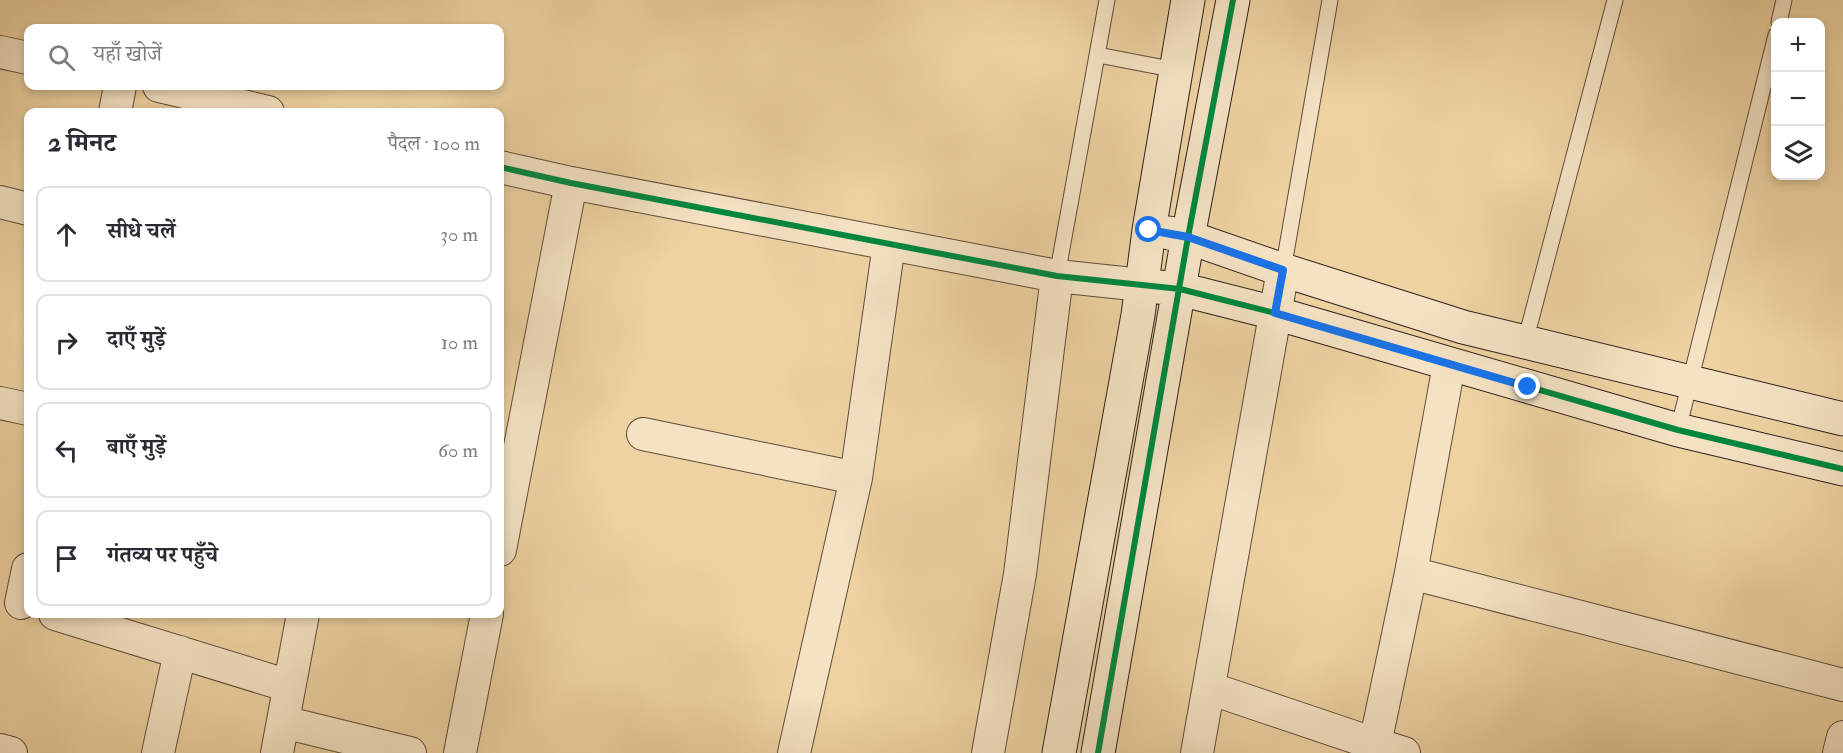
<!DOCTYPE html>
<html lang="hi">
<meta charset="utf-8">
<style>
body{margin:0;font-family:"IM FELL Double Pica","Noto Serif Devanagari",serif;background:#f7f7f7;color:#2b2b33}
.controls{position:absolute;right:18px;top:18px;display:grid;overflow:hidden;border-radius:12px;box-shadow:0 3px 9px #0003}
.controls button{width:54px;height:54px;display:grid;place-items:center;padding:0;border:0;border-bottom:2px solid #e1e1e2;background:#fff;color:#2b2b33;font:30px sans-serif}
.stop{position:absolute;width:18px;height:18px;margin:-14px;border:4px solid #1a73e8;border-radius:50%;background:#fff}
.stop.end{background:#1a73e8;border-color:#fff;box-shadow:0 2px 6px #0008}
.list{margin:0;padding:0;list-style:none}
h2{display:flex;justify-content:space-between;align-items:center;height:78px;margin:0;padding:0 24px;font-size:26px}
h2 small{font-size:20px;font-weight:400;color:#7c7c81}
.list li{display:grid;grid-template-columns:39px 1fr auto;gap:18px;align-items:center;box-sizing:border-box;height:96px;margin:0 12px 12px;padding:0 12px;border:2px solid #e1e1e2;border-radius:12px}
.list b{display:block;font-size:22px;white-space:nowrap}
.list em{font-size:20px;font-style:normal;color:#7c7c81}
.icon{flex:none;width:33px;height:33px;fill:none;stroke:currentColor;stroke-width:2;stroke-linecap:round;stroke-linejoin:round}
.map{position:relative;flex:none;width:1843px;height:753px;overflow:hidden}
.search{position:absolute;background:#fff;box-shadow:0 3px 9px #0003;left:24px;top:24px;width:480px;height:66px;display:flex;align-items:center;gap:15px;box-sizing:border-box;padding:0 21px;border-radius:12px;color:#7c7c81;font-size:22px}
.panel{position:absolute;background:#fff;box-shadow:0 3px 9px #0003;left:24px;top:108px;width:480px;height:510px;border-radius:12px}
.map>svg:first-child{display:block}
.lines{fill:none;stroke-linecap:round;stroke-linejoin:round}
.lane-casing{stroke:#5e4c3c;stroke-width:17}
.street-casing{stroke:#5e4c3c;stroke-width:34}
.secondary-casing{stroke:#2e201a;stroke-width:35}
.lane{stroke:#f4e2c3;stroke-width:15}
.street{stroke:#f4e2c3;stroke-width:32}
.secondary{stroke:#f4e2c3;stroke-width:33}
.cycleway-casing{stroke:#f4e2c3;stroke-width:10}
.cycleway{stroke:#00873e;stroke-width:6}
.route{stroke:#1a73e8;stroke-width:8}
</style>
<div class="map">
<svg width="1843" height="753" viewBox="0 0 1843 753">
<rect width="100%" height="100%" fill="#eed2a2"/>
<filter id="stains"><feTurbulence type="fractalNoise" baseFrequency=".00333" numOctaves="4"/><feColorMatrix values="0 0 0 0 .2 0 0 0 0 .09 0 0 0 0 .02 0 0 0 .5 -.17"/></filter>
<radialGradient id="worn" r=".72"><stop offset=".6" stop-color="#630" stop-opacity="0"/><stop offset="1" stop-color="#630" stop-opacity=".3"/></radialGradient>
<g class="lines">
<!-- lane casing -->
<g class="lane-casing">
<path id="lane" d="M 1779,22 L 1784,0
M 1098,55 L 1176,70
M 1283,270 L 1330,0
M 1057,276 L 1107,0
M 1525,342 L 1615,0
M 1678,430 L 1776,35"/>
</g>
<!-- street casing -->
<g class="street-casing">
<path id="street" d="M 0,52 L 28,58
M 159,86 L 268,112
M 115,112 L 120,86
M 500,167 L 571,183 L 1057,276 L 1142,285
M 0,202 L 28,209
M 1449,365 L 1411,573 L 1843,685
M 0,403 L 28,409
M 643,434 L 856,478
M 500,550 L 571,183
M 21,603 L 28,569
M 55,614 L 289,686
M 1209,688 L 1375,744 L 1373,753
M 283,722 L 410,753
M 0,750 L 11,753
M 158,753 L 180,652
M 277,753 L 303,614
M 460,753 L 487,614
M 794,753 L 856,478 L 889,244
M 988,753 L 1020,574 L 1057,276
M 1197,753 L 1283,270
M 1404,753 L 1375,744 L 1411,573
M 1839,753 L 1843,737"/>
</g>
<!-- secondary casing -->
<g class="secondary-casing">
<path id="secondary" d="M 1169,233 L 1188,237 L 1283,270 L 1463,327 L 1843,419
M 1158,287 L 1180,289 L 1275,313 L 1678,430 L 1843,469
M 1059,753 L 1138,315 L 1149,230 L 1188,0
M 1098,753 L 1188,237 L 1233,0"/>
</g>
<!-- lane -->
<use href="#lane" class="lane"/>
<!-- street -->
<use href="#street" class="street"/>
<!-- secondary -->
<use href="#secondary" class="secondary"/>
<!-- cycleway casing -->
<g class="cycleway-casing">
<path id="cycleway" d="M 500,167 L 571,183 L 1057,276 L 1180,289 L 1275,313 L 1678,430 L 1843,469
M 1098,753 L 1188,237 L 1233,0"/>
</g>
<!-- cycleway -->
<use href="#cycleway" class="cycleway"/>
</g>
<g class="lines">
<!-- route -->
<path class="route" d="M 1149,230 L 1188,237 L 1283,270 L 1275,313 L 1528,387"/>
</g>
<rect width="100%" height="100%" filter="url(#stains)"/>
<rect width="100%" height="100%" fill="url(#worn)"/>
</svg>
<div class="controls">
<button>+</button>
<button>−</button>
<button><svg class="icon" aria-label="layers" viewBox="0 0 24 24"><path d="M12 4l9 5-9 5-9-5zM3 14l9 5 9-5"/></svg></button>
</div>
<div class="stop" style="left:1149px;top:230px"></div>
<div class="stop end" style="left:1528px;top:387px"></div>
<div class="search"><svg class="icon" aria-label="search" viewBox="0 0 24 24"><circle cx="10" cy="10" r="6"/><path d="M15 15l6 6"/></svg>यहाँ खोजें</div>
<section class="panel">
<h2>2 मिनट<small>पैदल · 100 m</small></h2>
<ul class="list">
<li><svg class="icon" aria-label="ahead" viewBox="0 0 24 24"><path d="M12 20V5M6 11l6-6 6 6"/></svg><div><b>सीधे चलें</b></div><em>30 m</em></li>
<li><svg class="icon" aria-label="right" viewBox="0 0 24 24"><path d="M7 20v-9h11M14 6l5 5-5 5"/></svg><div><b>दाएँ मुड़ें</b></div><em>10 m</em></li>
<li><svg class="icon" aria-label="left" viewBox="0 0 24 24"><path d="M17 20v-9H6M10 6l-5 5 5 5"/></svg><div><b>बाएँ मुड़ें</b></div><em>60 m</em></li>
<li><svg class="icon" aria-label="arrive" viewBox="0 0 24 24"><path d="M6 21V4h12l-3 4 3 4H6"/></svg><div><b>गंतव्य पर पहुँचे</b></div></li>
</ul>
</section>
</div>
